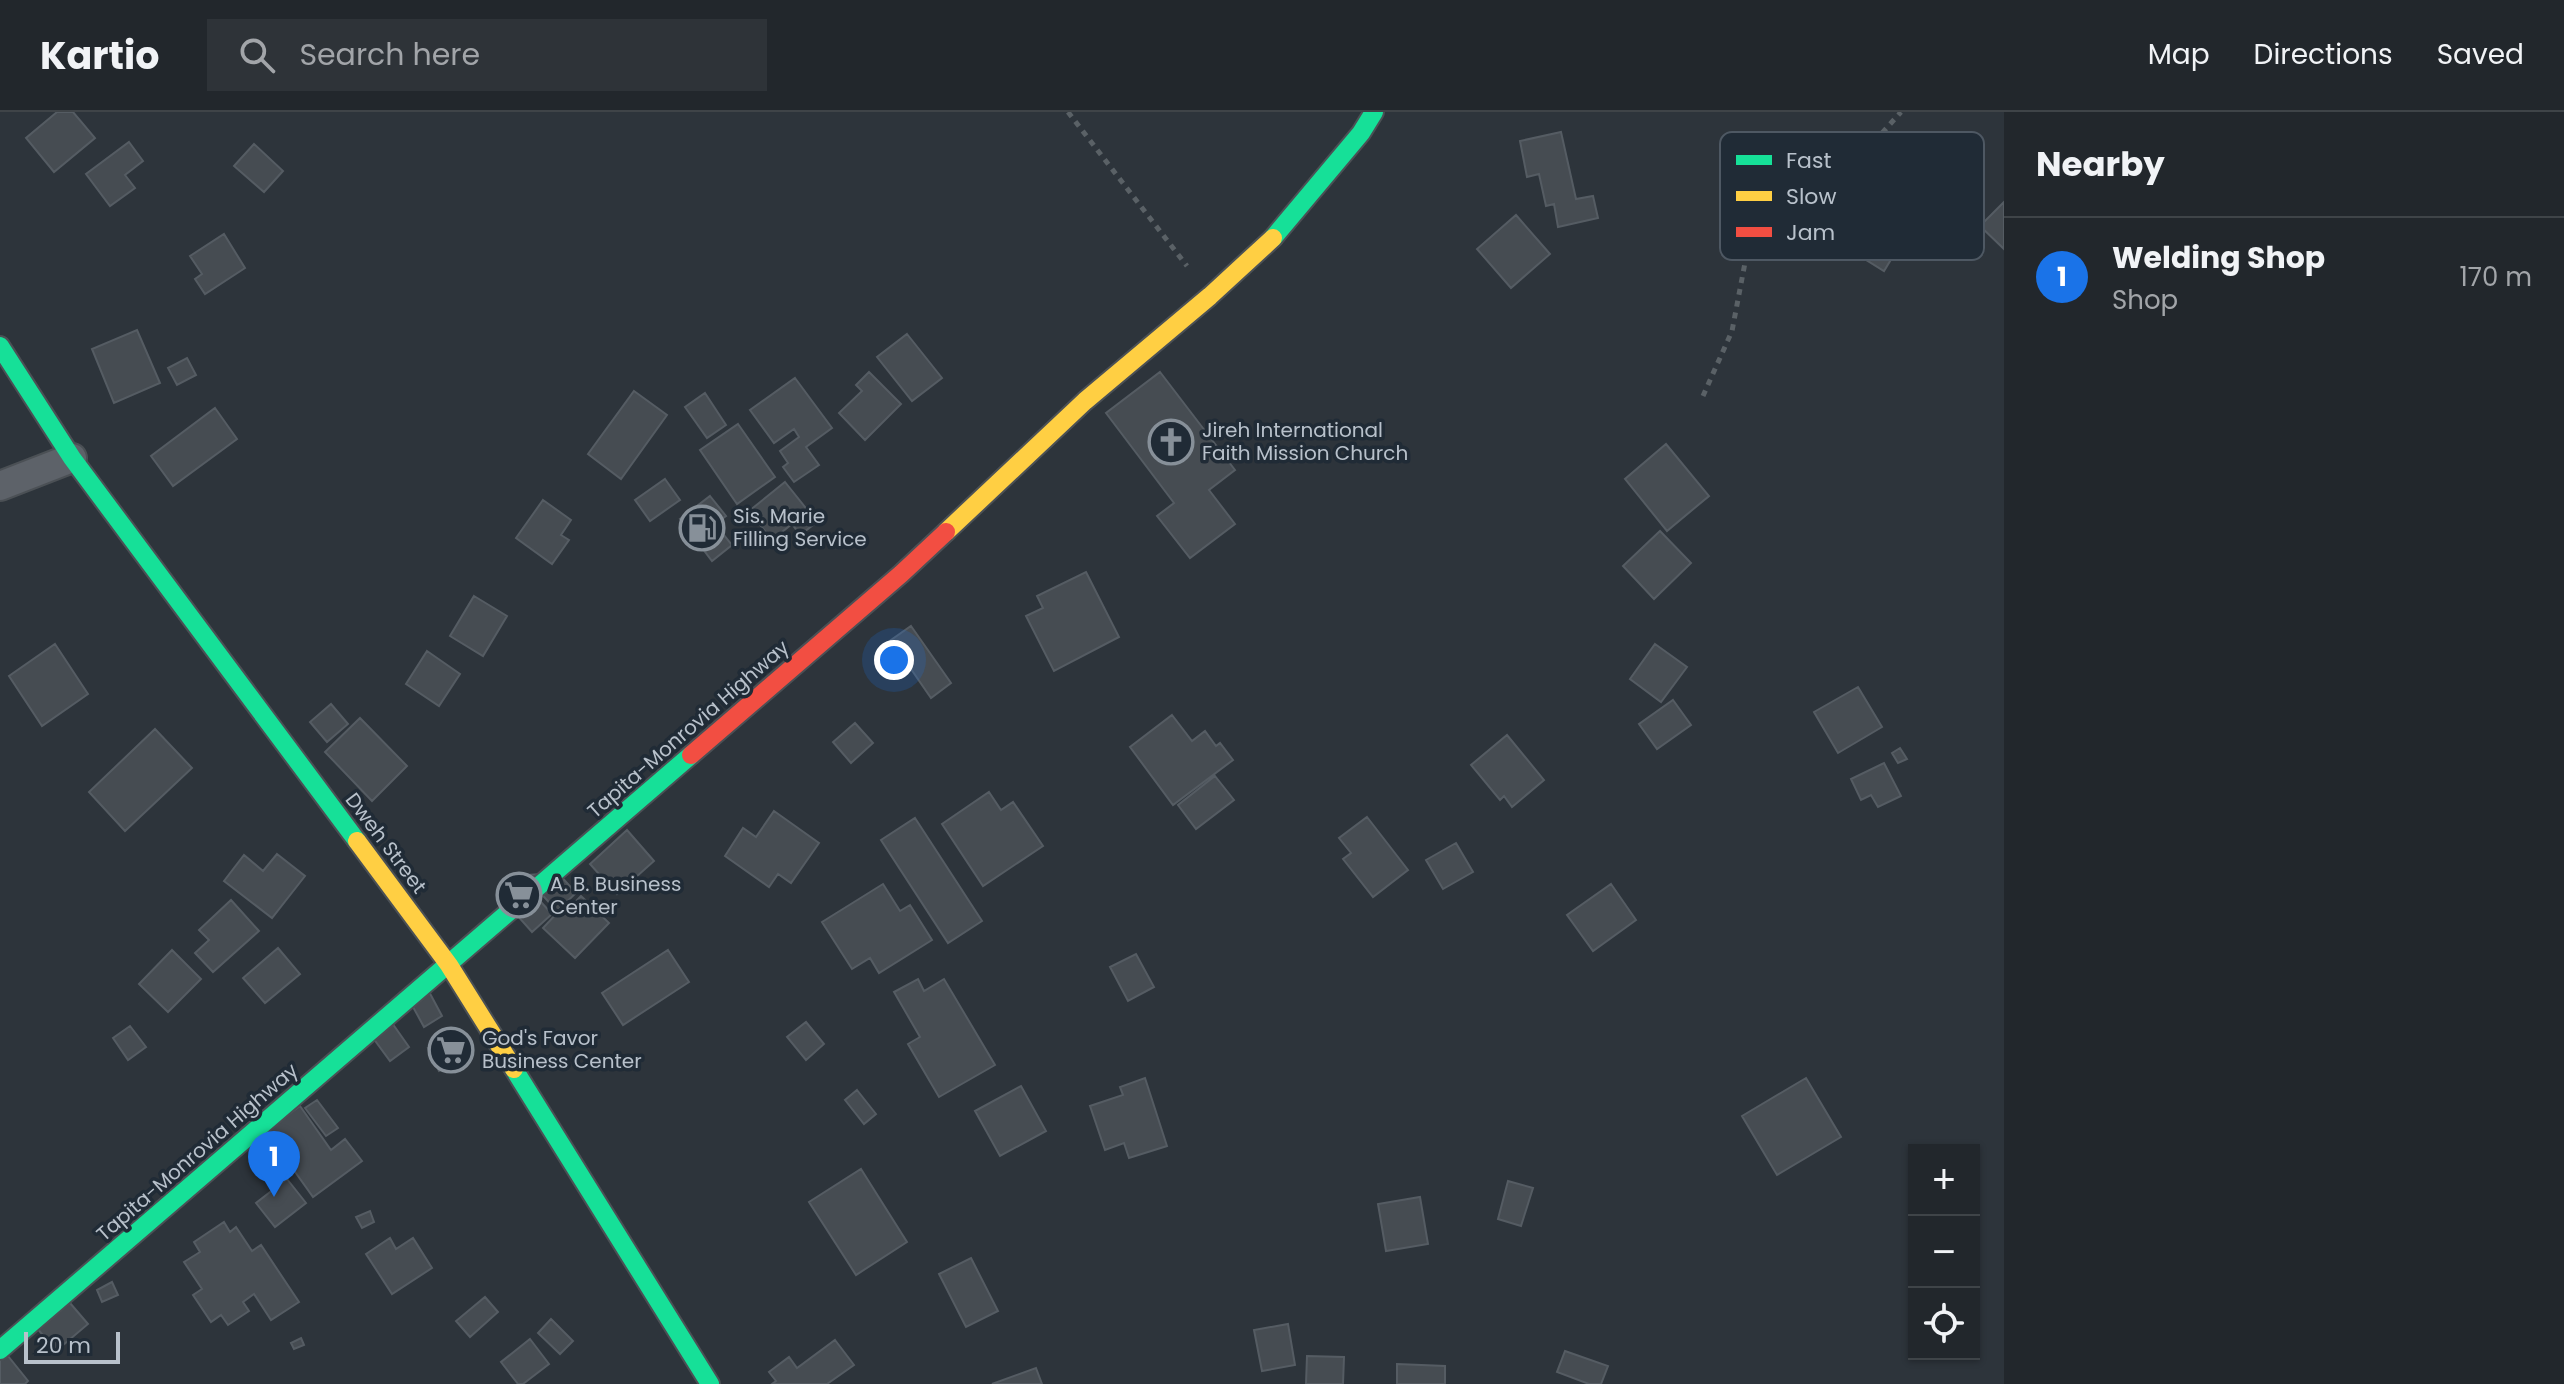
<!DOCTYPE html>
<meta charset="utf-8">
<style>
body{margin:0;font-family:Poppins,sans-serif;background:#2e3338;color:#f1f3f6}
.controls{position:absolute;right:24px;bottom:24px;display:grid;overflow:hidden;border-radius:0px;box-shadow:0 2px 6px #0004}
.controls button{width:72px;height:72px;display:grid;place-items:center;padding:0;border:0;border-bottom:2px solid #3f4448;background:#22272c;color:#f1f3f6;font:40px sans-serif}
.scale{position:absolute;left:24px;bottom:20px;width:96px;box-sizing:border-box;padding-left:8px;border:4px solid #b8c1cb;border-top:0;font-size:22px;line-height:28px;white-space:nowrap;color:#b8c1cb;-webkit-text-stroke:6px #202b36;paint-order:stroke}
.you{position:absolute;left:894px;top:548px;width:28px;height:28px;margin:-20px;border:6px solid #fff;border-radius:50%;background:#1a73e8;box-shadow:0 0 0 12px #1a73e833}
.badge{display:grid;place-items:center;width:52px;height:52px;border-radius:50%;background:#1a73e8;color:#fff;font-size:26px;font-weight:700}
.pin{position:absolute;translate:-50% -66px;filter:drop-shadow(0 2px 4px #0008)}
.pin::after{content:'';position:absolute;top:42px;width:28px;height:24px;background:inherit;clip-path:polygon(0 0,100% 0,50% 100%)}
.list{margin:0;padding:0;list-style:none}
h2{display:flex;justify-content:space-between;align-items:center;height:104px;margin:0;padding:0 32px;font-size:34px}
h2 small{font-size:26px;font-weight:400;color:#a2a5a9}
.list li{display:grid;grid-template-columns:52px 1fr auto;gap:24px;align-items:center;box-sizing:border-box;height:120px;padding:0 32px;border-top:2px solid #3f4448}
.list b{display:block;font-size:30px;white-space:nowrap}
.list p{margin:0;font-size:26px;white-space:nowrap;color:#a2a5a9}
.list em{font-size:26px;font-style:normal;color:#a2a5a9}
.icon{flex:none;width:44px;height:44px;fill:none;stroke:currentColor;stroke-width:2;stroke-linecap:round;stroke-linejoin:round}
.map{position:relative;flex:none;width:2004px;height:1272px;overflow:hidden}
header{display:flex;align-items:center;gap:48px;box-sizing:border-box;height:112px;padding:0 40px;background:#22272c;border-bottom:2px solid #3f4448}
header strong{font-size:38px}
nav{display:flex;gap:44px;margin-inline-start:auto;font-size:28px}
.search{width:560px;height:72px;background:#2e3338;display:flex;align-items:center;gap:20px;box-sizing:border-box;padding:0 28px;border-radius:0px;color:#a2a5a9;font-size:30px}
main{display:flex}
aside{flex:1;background:#22272c}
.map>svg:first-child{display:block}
.building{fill:#464c52;stroke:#555c63;stroke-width:2}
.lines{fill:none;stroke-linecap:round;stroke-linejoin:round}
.street-casing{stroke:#4b5055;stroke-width:32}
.fast-casing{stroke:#4b5055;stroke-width:22}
.slow-casing{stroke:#4b5055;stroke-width:22}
.jam-casing{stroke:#4b5055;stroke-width:22}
.path{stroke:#5a6166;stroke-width:5;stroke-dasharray:6 6;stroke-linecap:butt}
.street{stroke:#5d6269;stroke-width:28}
.fast{stroke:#16e098;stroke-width:18}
.slow{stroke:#ffcf43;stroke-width:18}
.jam{stroke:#f24e42;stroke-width:18}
.labels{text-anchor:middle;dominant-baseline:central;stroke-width:7;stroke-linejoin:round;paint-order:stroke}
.poi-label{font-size:20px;fill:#b8c1cb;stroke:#202b36;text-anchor:start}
.street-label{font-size:20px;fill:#b8c1cb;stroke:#202b36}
.key{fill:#202b36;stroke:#4e5863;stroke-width:2}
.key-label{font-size:22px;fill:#b8c1cb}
</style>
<header>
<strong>Kartio</strong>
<div class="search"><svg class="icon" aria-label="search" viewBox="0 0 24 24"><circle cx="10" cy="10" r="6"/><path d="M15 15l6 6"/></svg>Search here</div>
<nav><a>Map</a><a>Directions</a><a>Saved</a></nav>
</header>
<main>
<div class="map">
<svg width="2004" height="1272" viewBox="0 0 2004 1272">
<rect width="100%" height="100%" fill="#2d343b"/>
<!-- building -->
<path class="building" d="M 57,0 L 73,0 L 95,26 L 54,60 L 26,26 Z
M 1561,20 L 1576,87 L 1593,84 L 1598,106 L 1558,115 L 1554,92 L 1546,94 L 1539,62 L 1527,65 L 1520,29 Z
M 129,30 L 143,49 L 125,63 L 135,76 L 110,94 L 86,62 Z
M 254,32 L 283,59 L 264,80 L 234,54 Z
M 1870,87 L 1912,113 L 1884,159 L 1842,133 Z
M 2004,90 L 2004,137 L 1980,114 Z
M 1516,103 L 1550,142 L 1511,176 L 1477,137 Z
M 224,122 L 245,156 L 205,182 L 195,167 L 202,162 L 190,144 Z
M 137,218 L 160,271 L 114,291 L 92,237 Z
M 907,222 L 942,266 L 912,289 L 877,245 Z
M 187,246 L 196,263 L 177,273 L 168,256 Z
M 869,260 L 901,292 L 865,328 L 839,301 L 862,279 L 856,273 Z
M 1160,260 L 1235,358 L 1209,378 L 1235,412 L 1190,446 L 1157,404 L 1174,391 L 1106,301 Z
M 795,266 L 832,316 L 806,335 L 819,353 L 794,370 L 783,355 L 788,351 L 780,339 L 799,325 L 794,317 L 774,331 L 750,298 Z
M 634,279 L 667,303 L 621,367 L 588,342 Z
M 705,281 L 726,313 L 707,326 L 685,295 Z
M 215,296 L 237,327 L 173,374 L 151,344 Z
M 738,312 L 775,365 L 737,392 L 700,338 Z
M 1666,332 L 1709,384 L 1667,419 L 1625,367 Z
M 665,367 L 680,388 L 650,409 L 635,388 Z
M 785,370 L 817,410 L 800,423 L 792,412 L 772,428 L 749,399 Z
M 710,384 L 726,404 L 715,412 L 732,433 L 712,449 L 680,407 Z
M 543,388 L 571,408 L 561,423 L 569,428 L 552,452 L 516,426 Z
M 1660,419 L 1691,451 L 1654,487 L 1623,454 Z
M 1086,460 L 1119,525 L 1054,559 L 1026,504 L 1043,496 L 1037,484 Z
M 474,484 L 507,504 L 483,544 L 450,524 Z
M 911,514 L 951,571 L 931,586 L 891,528 Z
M 55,532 L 88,582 L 42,614 L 9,564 Z
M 1655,532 L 1687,555 L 1661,590 L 1630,567 Z
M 427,539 L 460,562 L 439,594 L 406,572 Z
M 1858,575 L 1882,615 L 1838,641 L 1814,600 Z
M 1673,588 L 1691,613 L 1657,637 L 1639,612 Z
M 331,592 L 348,612 L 327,630 L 310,610 Z
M 1172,603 L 1192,629 L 1205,619 L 1216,634 L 1220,631 L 1233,648 L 1173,693 L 1130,635 Z
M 360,606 L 407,654 L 372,689 L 325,640 Z
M 855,611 L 873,631 L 851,651 L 833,630 Z
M 155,617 L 192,656 L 125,719 L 89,680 Z
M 1507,623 L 1544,668 L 1512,695 L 1504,684 L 1500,688 L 1471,653 Z
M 1900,636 L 1907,647 L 1898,651 L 1892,641 Z
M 1884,651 L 1901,684 L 1878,695 L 1871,683 L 1861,688 L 1851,667 Z
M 1215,664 L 1234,688 L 1196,717 L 1178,693 Z
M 989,680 L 1001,698 L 1013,690 L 1043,734 L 983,774 L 942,712 Z
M 774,699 L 819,731 L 791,771 L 778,762 L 769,775 L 725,744 L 743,716 L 756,725 Z
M 1367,705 L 1408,758 L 1373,785 L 1343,747 L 1351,741 L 1339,726 Z
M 915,706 L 982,809 L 948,831 L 881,728 Z
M 627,718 L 654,749 L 617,782 L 590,752 Z
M 1456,731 L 1473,760 L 1443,777 L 1426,748 Z
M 277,742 L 305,764 L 272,806 L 224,769 L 244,743 L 263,759 Z
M 558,761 L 576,781 L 557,799 L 524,763 Z
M 518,765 L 552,802 L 532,820 L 499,783 Z
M 883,772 L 900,799 L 910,793 L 932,828 L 879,861 L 870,846 L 852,857 L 822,810 Z
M 1611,772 L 1636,808 L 1593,839 L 1567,803 Z
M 581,784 L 609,811 L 575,846 L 543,816 L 559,799 L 563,803 Z
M 231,788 L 259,819 L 213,860 L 195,841 L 209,828 L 199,818 Z
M 278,836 L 300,862 L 265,891 L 243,866 Z
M 172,838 L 201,867 L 168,900 L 139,872 Z
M 668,838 L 689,870 L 623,913 L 602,881 Z
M 1136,842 L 1154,875 L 1128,889 L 1110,855 Z
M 918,867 L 924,879 L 944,867 L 995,953 L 939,985 L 908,932 L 920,925 L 894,880 Z
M 426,874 L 442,904 L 424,915 L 407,884 Z
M 385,901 L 409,935 L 390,949 L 365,915 Z
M 806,910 L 824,932 L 806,948 L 787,925 Z
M 130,914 L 146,935 L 128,948 L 113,926 Z
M 455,924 L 465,948 L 439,959 L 428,936 Z
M 1145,966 L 1167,1034 L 1129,1046 L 1124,1031 L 1105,1038 L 1090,994 L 1123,983 L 1120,975 Z
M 1806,966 L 1841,1025 L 1777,1063 L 1742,1004 Z
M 1021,974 L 1046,1019 L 1000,1044 L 975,999 Z
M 857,978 L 876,1002 L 864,1012 L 845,988 Z
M 317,988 L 338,1016 L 326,1024 L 305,996 Z
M 300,994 L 331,1038 L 345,1027 L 362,1049 L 313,1085 L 266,1019 Z
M 861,1057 L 907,1130 L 856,1163 L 809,1090 Z
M 287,1067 L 306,1091 L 275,1115 L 256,1091 Z
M 1508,1069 L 1533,1076 L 1521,1114 L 1498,1107 Z
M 1420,1085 L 1428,1132 L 1386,1139 L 1378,1092 Z
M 370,1099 L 374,1110 L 362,1116 L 356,1105 Z
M 224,1110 L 230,1120 L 236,1115 L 252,1139 L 261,1133 L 299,1190 L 271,1208 L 254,1182 L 243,1190 L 249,1199 L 228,1213 L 221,1203 L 211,1210 L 193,1183 L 202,1177 L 184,1150 L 200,1140 L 194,1130 Z
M 390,1126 L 396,1137 L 413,1126 L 432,1156 L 392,1182 L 366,1142 Z
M 971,1146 L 998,1199 L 966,1215 L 939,1162 Z
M 112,1170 L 118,1183 L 102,1190 L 97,1178 Z
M 58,1177 L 88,1212 L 56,1239 L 27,1204 Z
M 485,1185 L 498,1200 L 470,1225 L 456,1209 Z
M 551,1207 L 573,1229 L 560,1242 L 538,1221 Z
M 1288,1212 L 1295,1253 L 1262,1259 L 1254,1218 Z
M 301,1226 L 304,1233 L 294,1237 L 291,1231 Z
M 530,1227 L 549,1252 L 523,1272 L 518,1272 L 501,1250 Z
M 835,1228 L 854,1253 L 827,1272 L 772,1272 L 776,1269 L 769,1260 L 789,1245 L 797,1256 Z
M 0,1234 L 28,1269 L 25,1272 L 0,1272 Z
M 1565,1239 L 1608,1254 L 1601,1272 L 1589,1272 L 1557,1260 Z
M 1307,1244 L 1344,1245 L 1343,1272 L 1306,1272 Z
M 1397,1252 L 1445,1254 L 1445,1272 L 1397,1272 Z
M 1036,1256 L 1042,1272 L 992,1272 Z"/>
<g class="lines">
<!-- street casing -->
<g class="street-casing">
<path id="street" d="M 0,374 L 72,346"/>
</g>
<!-- fast casing -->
<g class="fast-casing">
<path id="fast" d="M 1273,126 L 1361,21 L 1374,0
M 0,234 L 72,346 L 357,729
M 514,957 L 710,1272
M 0,1238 L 691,643"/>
</g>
<!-- slow casing -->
<g class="slow-casing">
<path id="slow" d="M 946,420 L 1085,289 L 1210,184 L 1273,126
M 357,729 L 449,853 L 514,957"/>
</g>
<!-- jam casing -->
<g class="jam-casing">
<path id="jam" d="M 691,643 L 901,462 L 946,420"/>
</g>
<!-- path -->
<path class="path" d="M 1068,0 L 1187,154
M 1703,284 L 1732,219 L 1748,135 L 1783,88 L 1864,41 L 1901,0"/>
<!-- street -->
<use href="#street" class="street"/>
<!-- fast -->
<use href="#fast" class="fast"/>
<!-- slow -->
<use href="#slow" class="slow"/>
<!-- jam -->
<use href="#jam" class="jam"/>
</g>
<!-- icons -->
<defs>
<g id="church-ring" transform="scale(2.3)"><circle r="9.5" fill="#202b36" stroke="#879099" stroke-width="1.5"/><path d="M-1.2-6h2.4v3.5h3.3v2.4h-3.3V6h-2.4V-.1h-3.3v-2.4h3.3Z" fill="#879099"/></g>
<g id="fuel-ring" transform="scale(2.3)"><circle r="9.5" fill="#202b36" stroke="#879099" stroke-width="1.5"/><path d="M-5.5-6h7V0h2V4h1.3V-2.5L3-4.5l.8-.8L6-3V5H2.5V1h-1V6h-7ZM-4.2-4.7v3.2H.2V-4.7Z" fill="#879099"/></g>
<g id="supermarket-ring" transform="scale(2.3)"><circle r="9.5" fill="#202b36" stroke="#879099" stroke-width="1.5"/><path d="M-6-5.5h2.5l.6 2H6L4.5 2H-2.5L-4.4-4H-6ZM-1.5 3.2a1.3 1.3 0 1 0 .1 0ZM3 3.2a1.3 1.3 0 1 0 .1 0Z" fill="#879099"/></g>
</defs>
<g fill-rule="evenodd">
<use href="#church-ring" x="1171" y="330"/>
<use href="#fuel-ring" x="702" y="416"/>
<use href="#supermarket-ring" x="519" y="783"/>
<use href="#supermarket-ring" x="451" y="938"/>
</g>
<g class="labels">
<!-- poi labels -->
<g class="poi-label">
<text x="1202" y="318">Jireh International<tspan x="1202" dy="23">Faith Mission Church</tspan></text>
<text x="733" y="404">Sis. Marie<tspan x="733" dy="23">Filling Service</tspan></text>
<text x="550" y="772">A. B. Business<tspan x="550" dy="23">Center</tspan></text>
<text x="482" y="926">God's Favor<tspan x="482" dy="23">Business Center</tspan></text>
</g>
<!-- street labels -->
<g class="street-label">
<text transform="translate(688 617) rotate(-41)">Tapita-Monrovia Highway</text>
<text transform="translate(386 731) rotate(53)">Dweh Street</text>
<text transform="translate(197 1040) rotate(-41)">Tapita-Monrovia Highway</text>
</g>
</g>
<!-- legend -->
<rect x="1720" y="20" width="264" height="128" rx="12" class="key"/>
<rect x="1736" y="43" width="36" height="10" fill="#16e098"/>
<rect x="1736" y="79" width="36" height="10" fill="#ffcf43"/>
<rect x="1736" y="115" width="36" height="10" fill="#f24e42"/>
<g class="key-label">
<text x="1786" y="56">Fast</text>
<text x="1786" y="92">Slow</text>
<text x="1786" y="128">Jam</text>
</g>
</svg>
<div class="controls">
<button>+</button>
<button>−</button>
<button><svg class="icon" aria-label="locate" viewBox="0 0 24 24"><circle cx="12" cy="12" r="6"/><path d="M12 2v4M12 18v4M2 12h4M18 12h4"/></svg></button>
</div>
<div class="scale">20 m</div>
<div class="you"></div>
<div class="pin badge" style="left:274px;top:1085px">1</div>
</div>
<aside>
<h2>Nearby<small></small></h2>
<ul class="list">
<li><span class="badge">1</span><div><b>Welding Shop</b><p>Shop</p></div><em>170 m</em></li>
</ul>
</aside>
</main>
